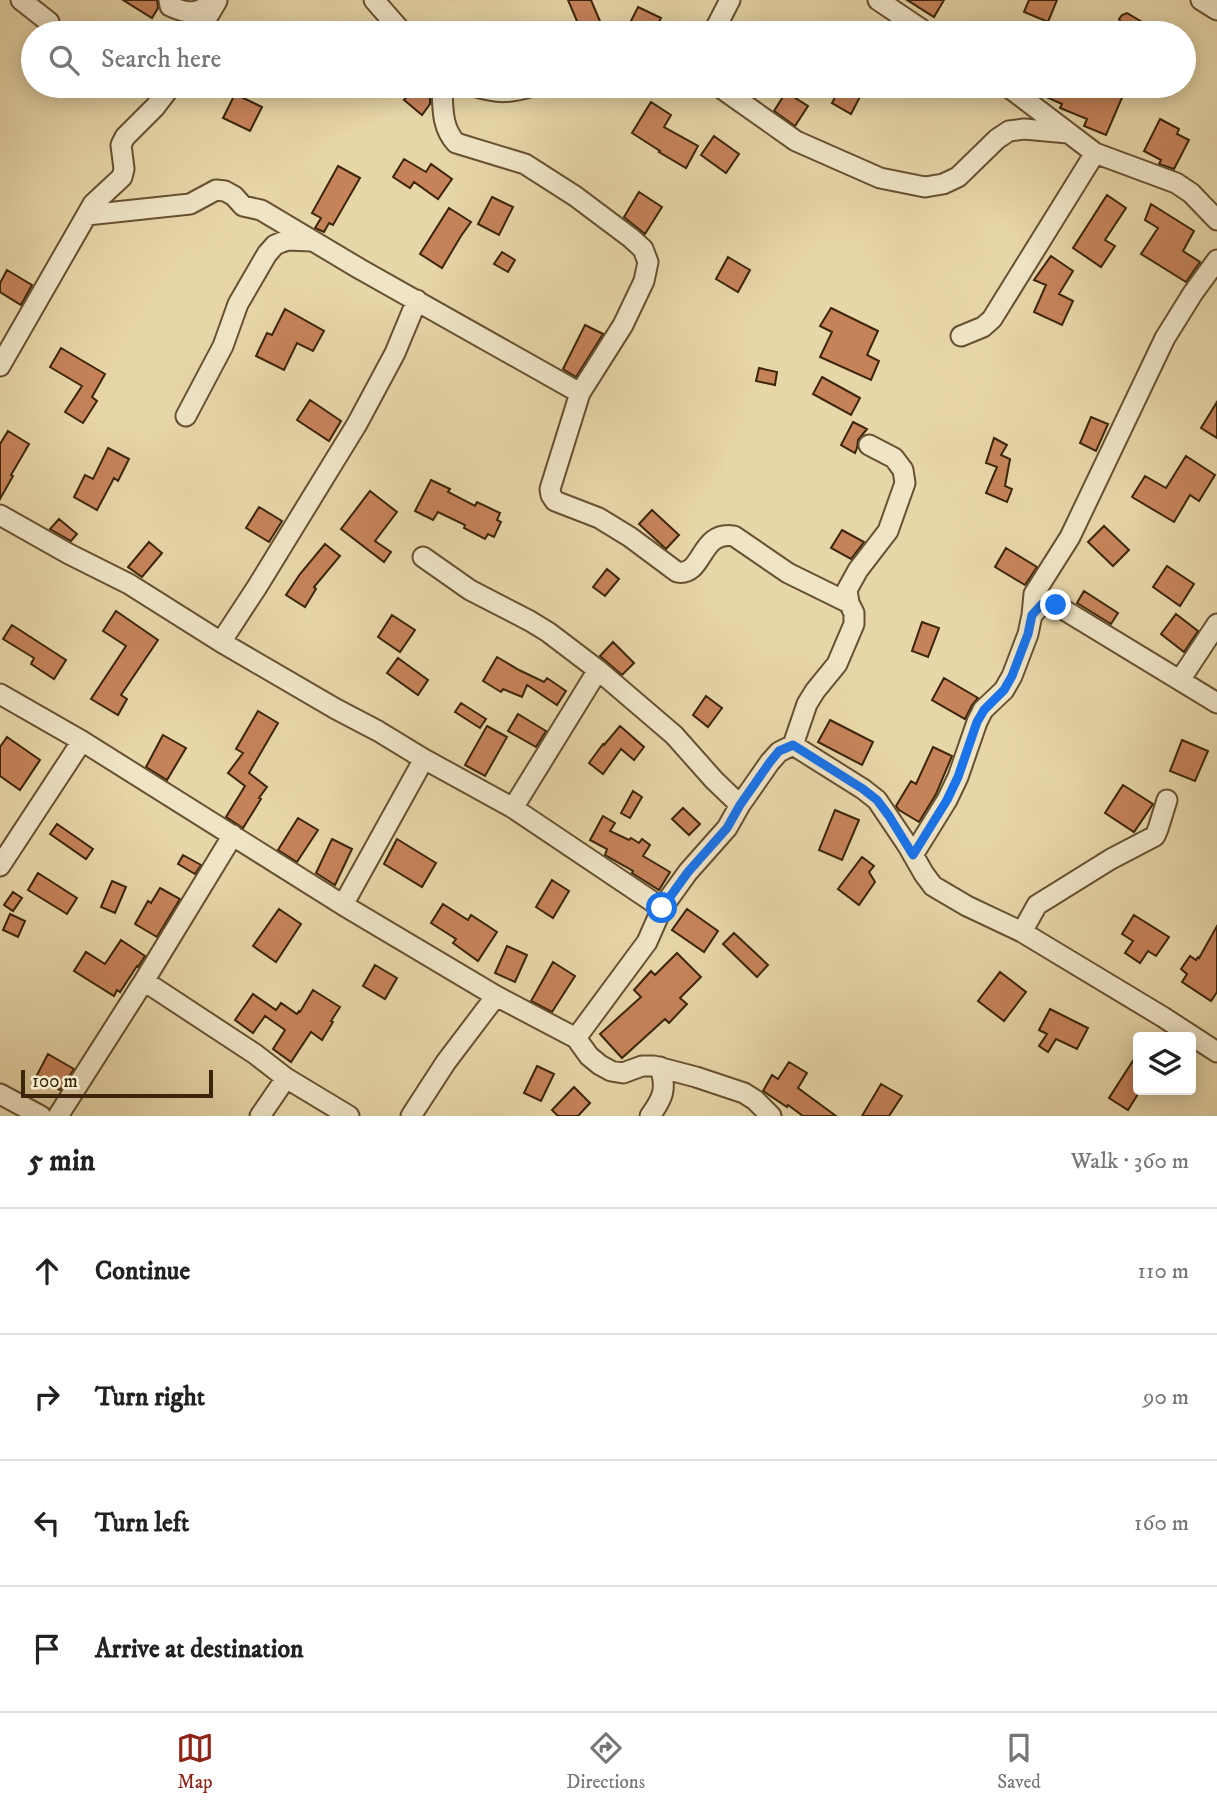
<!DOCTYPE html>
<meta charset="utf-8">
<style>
body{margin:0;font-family:"IM FELL DW Pica",serif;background:#f6f6f6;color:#222}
.controls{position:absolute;right:21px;bottom:21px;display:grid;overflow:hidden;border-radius:7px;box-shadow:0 4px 18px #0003}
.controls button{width:63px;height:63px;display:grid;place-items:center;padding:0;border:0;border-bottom:2px solid #e0e0e0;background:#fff;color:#222;font:35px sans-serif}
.scale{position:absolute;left:21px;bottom:18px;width:192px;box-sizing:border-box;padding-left:7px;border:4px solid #3c2508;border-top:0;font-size:19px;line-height:24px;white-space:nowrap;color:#3c2508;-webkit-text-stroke:5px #efe4c6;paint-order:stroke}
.stop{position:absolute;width:21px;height:21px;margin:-16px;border:5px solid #1a73e8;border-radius:50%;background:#fff}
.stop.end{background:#1a73e8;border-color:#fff;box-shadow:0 2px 7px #0008}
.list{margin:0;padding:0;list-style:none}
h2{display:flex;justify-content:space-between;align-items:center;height:91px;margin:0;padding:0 28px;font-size:30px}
h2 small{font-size:23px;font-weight:400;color:#767676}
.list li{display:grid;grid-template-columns:46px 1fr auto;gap:21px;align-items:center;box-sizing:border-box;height:126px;padding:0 28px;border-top:2px solid #e0e0e0}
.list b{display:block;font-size:26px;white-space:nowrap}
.list em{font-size:23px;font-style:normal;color:#767676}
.icon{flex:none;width:38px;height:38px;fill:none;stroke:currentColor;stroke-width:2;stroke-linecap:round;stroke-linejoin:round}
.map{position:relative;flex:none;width:1217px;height:1116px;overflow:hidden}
.search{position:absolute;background:#fff;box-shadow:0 4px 18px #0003;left:21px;right:21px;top:21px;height:77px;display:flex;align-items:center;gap:18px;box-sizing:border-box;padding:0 24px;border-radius:38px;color:#767676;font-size:26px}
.sheet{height:595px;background:#fff}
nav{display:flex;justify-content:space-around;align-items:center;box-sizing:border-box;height:98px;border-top:2px solid #e0e0e0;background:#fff;font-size:19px;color:#767676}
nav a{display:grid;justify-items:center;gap:4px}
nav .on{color:#8f2418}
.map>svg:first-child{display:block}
.building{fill:#c6835a;stroke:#3c2508;stroke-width:2}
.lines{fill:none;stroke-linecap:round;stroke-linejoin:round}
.minor-casing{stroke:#675130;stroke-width:23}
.minor{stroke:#efe4c6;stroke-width:19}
.route{stroke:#1a73e8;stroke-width:9}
</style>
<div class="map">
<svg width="1217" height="1116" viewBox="0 0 1217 1116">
<rect width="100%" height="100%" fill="#e7d6a8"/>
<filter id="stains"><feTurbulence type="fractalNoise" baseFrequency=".00286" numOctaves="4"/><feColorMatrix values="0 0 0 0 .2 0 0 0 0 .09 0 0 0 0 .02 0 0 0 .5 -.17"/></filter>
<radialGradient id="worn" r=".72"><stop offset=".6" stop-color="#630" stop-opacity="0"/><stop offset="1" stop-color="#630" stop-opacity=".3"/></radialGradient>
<!-- building -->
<path class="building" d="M 123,0 L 157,0 L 158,8 L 152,18 Z
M 568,0 L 591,0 L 605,33 L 582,33 Z
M 907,0 L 944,0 L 934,17 Z
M 1029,0 L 1057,0 L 1048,22 L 1024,12 Z
M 638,7 L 661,18 L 653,33 L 625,33 Z
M 1127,13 L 1144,23 L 1138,33 L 1117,33 L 1123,26 L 1119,19 L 1122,15 Z
M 416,86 L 430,97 L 430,104 L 422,115 L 404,100 Z
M 841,86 L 853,86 L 863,91 L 851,114 L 832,103 Z
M 1027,86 L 1127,86 L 1106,135 L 1084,126 L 1087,119 L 1060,108 L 1062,104 L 1035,92 Z
M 786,92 L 808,106 L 795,126 L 774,111 Z
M 235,94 L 262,107 L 250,131 L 223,118 Z
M 651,102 L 671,115 L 664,127 L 698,146 L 686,168 L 659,152 L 660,151 L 632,133 Z
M 1160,119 L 1179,129 L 1177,134 L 1189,140 L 1174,169 L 1159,164 L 1161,160 L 1144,151 Z
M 714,136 L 739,154 L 726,173 L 701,155 Z
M 404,159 L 426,172 L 431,164 L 452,179 L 438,199 L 414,182 L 410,188 L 393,177 Z
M 338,166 L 360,178 L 333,225 L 329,223 L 324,232 L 315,228 L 321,218 L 312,213 Z
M 639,192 L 662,207 L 645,234 L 624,217 Z
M 1107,195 L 1126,208 L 1105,240 L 1115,246 L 1101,267 L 1073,248 Z
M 492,197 L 513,207 L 499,235 L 478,224 Z
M 1151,204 L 1194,231 L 1183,251 L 1200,262 L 1186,282 L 1141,254 L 1158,228 L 1145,220 Z
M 449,208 L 471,222 L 461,236 L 442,268 L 420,254 Z
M 502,252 L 515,260 L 508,272 L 494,264 Z
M 1051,256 L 1073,271 L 1059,294 L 1073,301 L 1062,325 L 1034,312 L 1046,285 L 1034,280 Z
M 728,257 L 750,270 L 738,292 L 716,279 Z
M 7,270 L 32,285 L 21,305 L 0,292 L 0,283 Z
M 831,308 L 878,331 L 867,355 L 879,361 L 871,380 L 820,357 L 832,332 L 820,326 Z
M 285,309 L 324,331 L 313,351 L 297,343 L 284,370 L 256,356 L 267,333 L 272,335 Z
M 585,325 L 603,334 L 576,377 L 563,369 Z
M 61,348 L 105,374 L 92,397 L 97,401 L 83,423 L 65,412 L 82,386 L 50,367 Z
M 759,368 L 777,372 L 775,385 L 756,381 Z
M 822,377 L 860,398 L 851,415 L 813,394 Z
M 310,400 L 341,421 L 329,441 L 297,420 Z
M 1217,402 L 1217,438 L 1201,428 Z
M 1091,417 L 1108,424 L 1096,451 L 1080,443 Z
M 853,422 L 867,429 L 858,440 L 857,448 L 855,453 L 841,445 Z
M 8,431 L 29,444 L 11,475 L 13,476 L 0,499 L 0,444 Z
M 994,438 L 1007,445 L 1001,455 L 1010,459 L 1005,486 L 1012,489 L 1007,502 L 986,493 L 997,467 L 986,463 Z
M 108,448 L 129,459 L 118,481 L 114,478 L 97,510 L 74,497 L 85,475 L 93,479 Z
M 1186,456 L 1215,475 L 1199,501 L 1190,495 L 1174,522 L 1132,497 L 1145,476 L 1166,488 Z
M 431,480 L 450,489 L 448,492 L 475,506 L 477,502 L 500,513 L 497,520 L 501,522 L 494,537 L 488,534 L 485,539 L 464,528 L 465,525 L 438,512 L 433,520 L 415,511 Z
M 370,491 L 397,512 L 375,541 L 391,552 L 384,562 L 341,529 Z
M 259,507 L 282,521 L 269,542 L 246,528 Z
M 652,510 L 679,535 L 666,549 L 639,524 Z
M 59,519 L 77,534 L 71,541 L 50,529 Z
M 1104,526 L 1129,550 L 1113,566 L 1088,542 Z
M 842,530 L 864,542 L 851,559 L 831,548 Z
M 149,542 L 162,553 L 142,577 L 128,567 Z
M 325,544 L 340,556 L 314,587 L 316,589 L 305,607 L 286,595 L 300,574 Z
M 1006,548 L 1037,567 L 1025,585 L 995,567 Z
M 1167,566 L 1194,584 L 1180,606 L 1153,587 Z
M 607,569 L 619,579 L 605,596 L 593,587 Z
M 1084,591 L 1118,613 L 1111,624 L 1077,603 Z
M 116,611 L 158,640 L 121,695 L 127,699 L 118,715 L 91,699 L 126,646 L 103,631 Z
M 1176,614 L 1198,631 L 1184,652 L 1161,634 Z
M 392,615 L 415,630 L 400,652 L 378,637 Z
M 922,622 L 939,628 L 928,657 L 912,651 Z
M 12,625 L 66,660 L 54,679 L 31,664 L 34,658 L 3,639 Z
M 613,642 L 634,663 L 622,675 L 600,656 Z
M 497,657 L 519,670 L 544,682 L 547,678 L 566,691 L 557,705 L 527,685 L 522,697 L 503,689 L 501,692 L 483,681 Z
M 398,658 L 428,680 L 418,695 L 387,673 Z
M 944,678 L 978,698 L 972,705 L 965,719 L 932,700 Z
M 706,696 L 722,708 L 708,727 L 693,715 Z
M 461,703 L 486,719 L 480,728 L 455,712 Z
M 258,711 L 278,723 L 249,773 L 267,787 L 259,798 L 261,799 L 243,828 L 226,817 L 245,786 L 228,773 L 243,753 L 236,749 Z
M 518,714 L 546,731 L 536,747 L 508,731 Z
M 830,720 L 873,742 L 862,765 L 818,742 Z
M 487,726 L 507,737 L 485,776 L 465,765 Z
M 620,726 L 644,747 L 634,760 L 621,749 L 603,774 L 589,763 L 603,744 L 604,745 Z
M 163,735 L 186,748 L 167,780 L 146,767 Z
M 7,737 L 40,760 L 20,790 L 0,776 L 0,747 Z
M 1182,740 L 1208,751 L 1195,781 L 1170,771 Z
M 933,747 L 952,756 L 936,794 L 919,822 L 899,810 L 896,806 L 911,781 L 916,784 Z
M 1123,785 L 1153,804 L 1134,832 L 1105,813 Z
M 633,791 L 642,797 L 630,818 L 621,813 Z
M 683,808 L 700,824 L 689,835 L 672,819 Z
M 835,810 L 859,820 L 842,860 L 819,850 Z
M 603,816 L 615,823 L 610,831 L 629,840 L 631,838 L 639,843 L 642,839 L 650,845 L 643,856 L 670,872 L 659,890 L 632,873 L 633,871 L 605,855 L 607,849 L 590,840 Z
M 298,818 L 318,830 L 297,862 L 278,850 Z
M 57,824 L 93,849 L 86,859 L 50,834 Z
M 332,839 L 352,849 L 335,885 L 316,873 Z
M 397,839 L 436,863 L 422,887 L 384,864 Z
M 183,855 L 201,865 L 195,874 L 178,864 Z
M 862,857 L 874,866 L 869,872 L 875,882 L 859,905 L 838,889 Z
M 38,873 L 77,898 L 67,914 L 28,890 Z
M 552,880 L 569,891 L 553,918 L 536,907 Z
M 112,881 L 126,887 L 115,913 L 101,907 Z
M 160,888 L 180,899 L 157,937 L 135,924 L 148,901 L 151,903 Z
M 13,892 L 22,898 L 13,911 L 4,905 Z
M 443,904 L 468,920 L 471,915 L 497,932 L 478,961 L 453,943 L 456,939 L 431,923 Z
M 279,909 L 301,924 L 276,962 L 253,946 Z
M 687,909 L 718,931 L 704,952 L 672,930 Z
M 10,914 L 25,921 L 18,937 L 3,930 Z
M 1134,915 L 1169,937 L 1156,956 L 1148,951 L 1140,963 L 1125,953 L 1133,941 L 1122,934 Z
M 1217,926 L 1217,992 L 1211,1001 L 1182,982 L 1187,974 L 1181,969 L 1190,956 L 1196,960 L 1198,957 L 1199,958 Z
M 734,933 L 768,965 L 757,977 L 723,944 Z
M 121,940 L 145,956 L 138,967 L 137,966 L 120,992 L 117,990 L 114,996 L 74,971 L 86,952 L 105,964 Z
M 507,946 L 527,955 L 515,982 L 495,973 Z
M 677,953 L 701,977 L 680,998 L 687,1004 L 669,1023 L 665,1019 L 622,1058 L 600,1034 L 641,997 L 634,990 L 651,971 L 655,975 Z
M 553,962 L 575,976 L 552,1012 L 531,1001 Z
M 375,965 L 397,978 L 385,999 L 363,986 Z
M 1000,972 L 1026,992 L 1004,1021 L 978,1001 Z
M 313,990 L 340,1007 L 331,1021 L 333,1022 L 322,1040 L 311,1032 L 291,1062 L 273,1049 L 285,1030 L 265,1016 L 253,1033 L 235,1020 L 253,994 L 276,1010 L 281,1003 L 297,1014 L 299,1011 L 300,1012 Z
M 1050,1009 L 1088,1028 L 1077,1049 L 1056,1039 L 1048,1052 L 1039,1046 L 1047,1034 L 1039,1030 Z
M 1138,1053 L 1138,1094 L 1128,1110 L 1109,1098 Z
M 48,1054 L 74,1069 L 60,1090 L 36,1077 Z
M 789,1062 L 807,1073 L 798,1088 L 836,1116 L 803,1116 L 788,1105 L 787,1107 L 763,1091 L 772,1075 L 778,1079 Z
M 537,1066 L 554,1074 L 541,1101 L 524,1093 Z
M 881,1084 L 902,1096 L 889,1116 L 862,1116 Z
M 574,1087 L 590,1103 L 578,1116 L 558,1116 L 552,1110 Z"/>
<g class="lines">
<!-- minor casing -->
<g class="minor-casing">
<path id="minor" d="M 21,0 L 49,22
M 169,0 L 170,6 C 188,15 200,14 214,0
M 374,0 L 403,33
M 878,0 L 927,33
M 1201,0 L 1217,10
M 198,33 L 217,1
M 713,33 L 730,0
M 442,86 C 443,106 441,127 456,143 L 525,164 L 575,196 L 631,238 L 643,249 L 648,262 L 644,281 L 623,325 L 580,393 L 550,489 L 551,495 L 555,501 L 599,518 L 630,537 L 677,572 C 704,577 699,530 734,536 L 788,573 L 849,603
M 473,86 C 499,94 509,93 534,86
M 718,86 L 796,141 L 880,178 L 925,187 L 943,184 L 958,177 L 997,139 L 1009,131 L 1024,129 L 1068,133
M 1007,86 L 1095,153 L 1176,183 L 1191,193 L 1217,220
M 87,215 L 190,204 L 216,190 L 225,191 L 234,196 L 243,206 L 261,210 L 360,269 L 580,393
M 961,336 L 983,327 L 992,319 L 1095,153
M 0,366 L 93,204 L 122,177 L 124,169 L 121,145 L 125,137 L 155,107 L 171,86
M 186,416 L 223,346 L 238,304 L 267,254 L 275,245 L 282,242 L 288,240 L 311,241
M 0,515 L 69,554 L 129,584 L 221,642 L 336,709 L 378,731 L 424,759 L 513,808 L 662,908
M 423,557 L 470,590 L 530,621 L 548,632 L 598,670 L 674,735 L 714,780 L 740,805
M 1032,615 L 1042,604 L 1052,603 L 1056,605 L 1217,703
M 221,642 L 257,587 L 357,424 L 395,353 L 417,300
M 1180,680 L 1217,624
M 0,694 L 82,741 L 343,905 L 496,996 L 576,1038 L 589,1056 L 600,1065 L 611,1071 L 623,1073 L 642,1066 L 654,1066 L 696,1077 L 744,1093 L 755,1100 L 771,1116
M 793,745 L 863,789 L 877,800 L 908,846 L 924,874 L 933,886 L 967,906 L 1022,932 L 1163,1017 L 1217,1052
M 513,808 L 598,670
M 913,855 L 947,800 L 958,777 L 977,722 L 983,710 L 1004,690 L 1012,676 L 1028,634 L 1032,615 L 1034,594 L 1070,537 L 1165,338 L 1193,293 L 1217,260
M 0,866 L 82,741
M 343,905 L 424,759
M 1022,932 L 1037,905 L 1111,859 L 1155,836 L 1158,829 L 1167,800
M 144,981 L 255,1054 L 286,1078 L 349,1116
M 576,1038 L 647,942 L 662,908 L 688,872 L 727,828 L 740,805 L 770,762 L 779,752 L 793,745 L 807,704 L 815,691 L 837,664 L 854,624 L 854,613 L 849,603 L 847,590 L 858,570 L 888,531 L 905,483 L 903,470 L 894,458 L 869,445
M 0,1094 L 41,1116
M 58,1116 L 144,981 L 233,835
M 260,1116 L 286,1078
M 411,1116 L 446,1062 L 496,996
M 650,1116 C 663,1098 667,1089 660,1067"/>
</g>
<!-- minor -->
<use href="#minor" class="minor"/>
</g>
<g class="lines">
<!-- route -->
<path class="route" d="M 662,908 L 688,872 L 727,828 L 740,805 L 770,762 L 779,751 L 793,745 L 863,789 L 877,800 L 889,816 L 913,855 L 947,800 L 958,777 L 977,722 L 984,710 L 1004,690 L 1012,676 L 1028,634 L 1032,615 L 1042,604 L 1052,603 L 1056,605"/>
</g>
<rect width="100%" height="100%" filter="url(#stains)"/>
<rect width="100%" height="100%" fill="url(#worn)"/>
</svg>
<div class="controls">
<button><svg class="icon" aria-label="layers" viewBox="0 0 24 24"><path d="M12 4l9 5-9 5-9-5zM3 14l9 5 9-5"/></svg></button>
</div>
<div class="scale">100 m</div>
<div class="stop" style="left:662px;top:908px"></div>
<div class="stop end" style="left:1056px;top:605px"></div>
<div class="search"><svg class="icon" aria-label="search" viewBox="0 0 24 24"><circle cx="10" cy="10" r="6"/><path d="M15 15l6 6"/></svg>Search here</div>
</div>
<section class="sheet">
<h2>5 min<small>Walk · 360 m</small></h2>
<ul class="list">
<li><svg class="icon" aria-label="ahead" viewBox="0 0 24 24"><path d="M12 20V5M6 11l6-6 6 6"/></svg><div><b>Continue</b></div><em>110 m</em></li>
<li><svg class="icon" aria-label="right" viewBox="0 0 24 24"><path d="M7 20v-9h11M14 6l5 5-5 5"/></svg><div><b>Turn right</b></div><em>90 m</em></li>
<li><svg class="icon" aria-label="left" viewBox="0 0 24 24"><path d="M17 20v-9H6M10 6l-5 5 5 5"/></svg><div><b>Turn left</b></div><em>160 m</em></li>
<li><svg class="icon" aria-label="arrive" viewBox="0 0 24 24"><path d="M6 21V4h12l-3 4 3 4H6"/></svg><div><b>Arrive at destination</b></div></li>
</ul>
</section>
<nav>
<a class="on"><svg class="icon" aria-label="map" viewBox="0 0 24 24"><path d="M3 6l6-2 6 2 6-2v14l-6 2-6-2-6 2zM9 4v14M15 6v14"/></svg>Map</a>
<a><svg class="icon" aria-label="directions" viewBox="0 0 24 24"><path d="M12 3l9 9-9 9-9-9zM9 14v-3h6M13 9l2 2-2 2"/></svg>Directions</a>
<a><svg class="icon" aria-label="saved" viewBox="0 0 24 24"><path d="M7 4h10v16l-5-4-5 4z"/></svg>Saved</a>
</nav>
